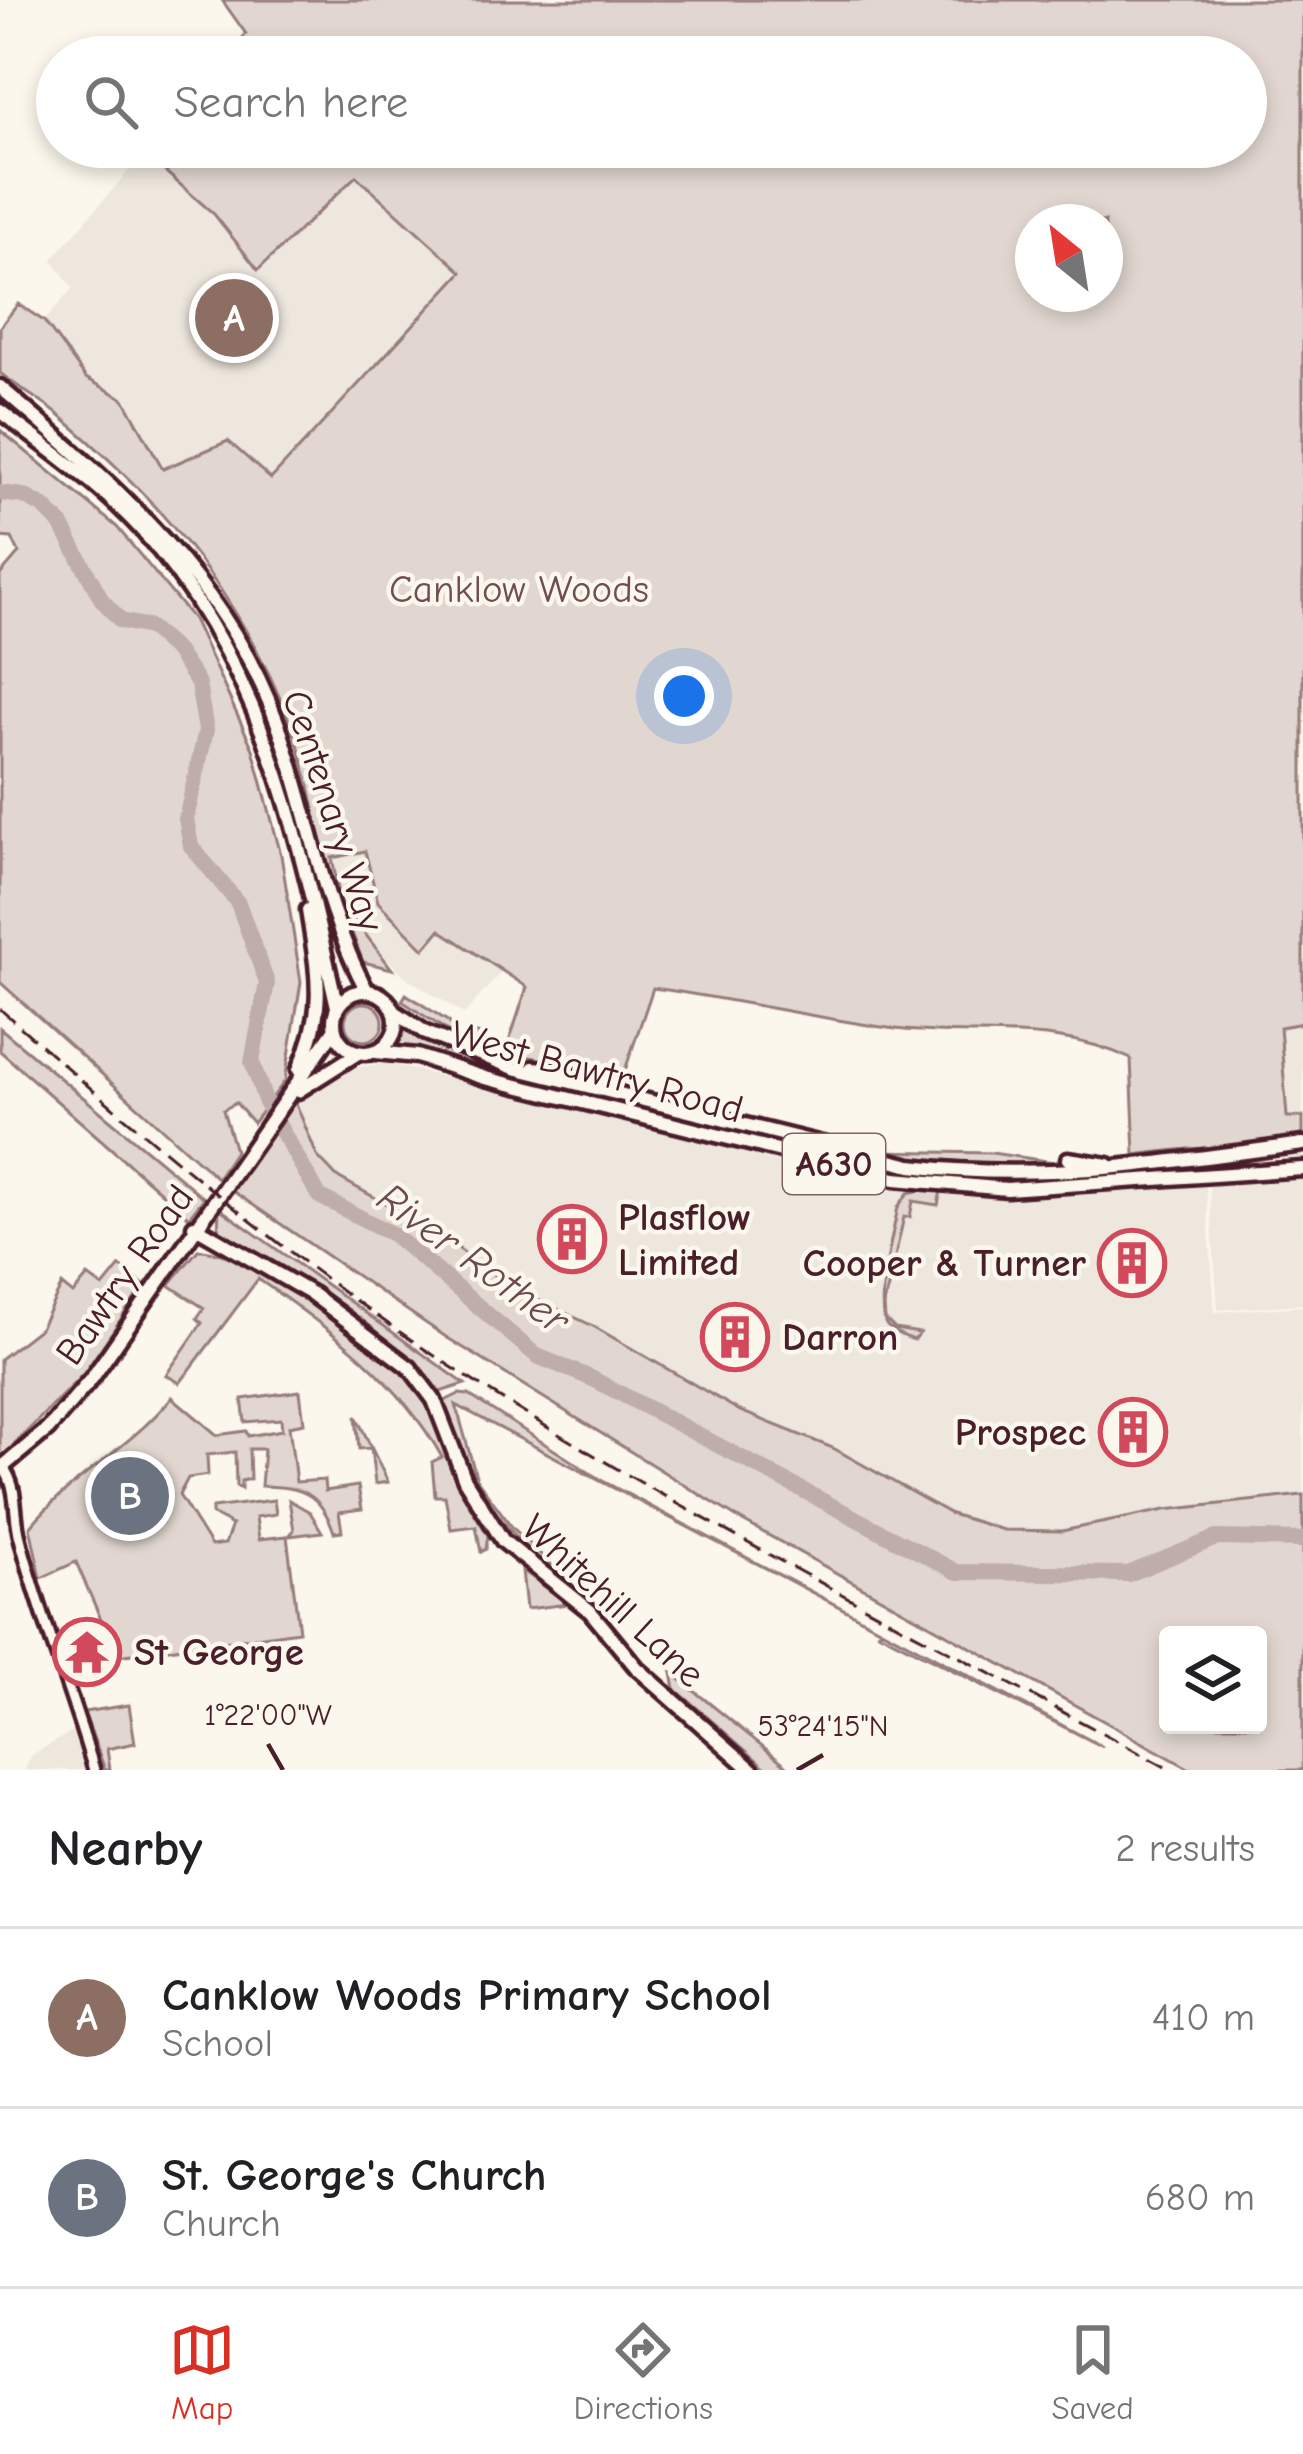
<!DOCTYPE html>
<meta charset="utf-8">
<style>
body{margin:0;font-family:"Comic Neue",sans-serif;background:#f6f6f6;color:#202124}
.controls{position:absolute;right:36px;bottom:36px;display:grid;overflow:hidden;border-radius:12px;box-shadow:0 6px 18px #0003}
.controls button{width:108px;height:108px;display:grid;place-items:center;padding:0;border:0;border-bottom:3px solid #e0e0e0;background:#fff;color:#202124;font:60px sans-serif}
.compass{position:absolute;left:1015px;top:204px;width:108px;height:108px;border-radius:50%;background:#fff;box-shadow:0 6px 18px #0003;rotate:330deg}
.you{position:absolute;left:684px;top:696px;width:42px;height:42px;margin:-30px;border:9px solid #fff;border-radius:50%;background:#1a73e8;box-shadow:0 0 0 18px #1a73e833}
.badge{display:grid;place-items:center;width:78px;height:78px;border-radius:50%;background:#d93025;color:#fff;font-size:39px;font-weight:700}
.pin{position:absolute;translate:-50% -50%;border:6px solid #fff;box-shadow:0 3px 12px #0006}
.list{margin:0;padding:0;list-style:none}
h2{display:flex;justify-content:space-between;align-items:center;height:156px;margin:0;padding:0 48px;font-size:51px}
h2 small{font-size:39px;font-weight:400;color:#757577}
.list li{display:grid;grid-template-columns:78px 1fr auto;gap:36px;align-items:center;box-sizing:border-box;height:180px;padding:0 48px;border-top:3px solid #e0e0e0}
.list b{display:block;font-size:45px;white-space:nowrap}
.list p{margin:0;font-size:39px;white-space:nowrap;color:#757577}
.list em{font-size:39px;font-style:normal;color:#757577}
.icon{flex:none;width:66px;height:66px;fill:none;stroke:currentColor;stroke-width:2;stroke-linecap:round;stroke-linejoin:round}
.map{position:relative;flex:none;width:1303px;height:1770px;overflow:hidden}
.search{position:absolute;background:#fff;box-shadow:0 6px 18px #0003;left:36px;right:36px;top:36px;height:132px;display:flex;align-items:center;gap:30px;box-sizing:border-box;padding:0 42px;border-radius:66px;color:#757577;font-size:45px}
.sheet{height:516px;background:#fff}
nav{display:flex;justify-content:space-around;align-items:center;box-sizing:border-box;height:168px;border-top:3px solid #e0e0e0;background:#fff;font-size:33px;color:#757577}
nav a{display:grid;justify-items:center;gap:6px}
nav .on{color:#d93025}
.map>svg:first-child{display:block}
.built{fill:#eee7de}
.green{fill:#e2d7d0;stroke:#967b7e;stroke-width:3;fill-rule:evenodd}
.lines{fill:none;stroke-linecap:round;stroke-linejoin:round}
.river{stroke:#bfadaa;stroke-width:16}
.minor-casing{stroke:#4a1f2b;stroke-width:18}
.major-casing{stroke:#4a1f2b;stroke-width:21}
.minor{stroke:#fbf7ec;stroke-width:9}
.major{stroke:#fbf7ec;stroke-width:12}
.rail{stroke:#4a1f2b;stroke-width:3;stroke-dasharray:18 9;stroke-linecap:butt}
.ticks{fill:none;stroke:#4a1f2b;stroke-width:4.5}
.labels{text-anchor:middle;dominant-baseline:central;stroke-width:9;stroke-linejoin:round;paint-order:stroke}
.shield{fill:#fbf7ec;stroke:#7f6065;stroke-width:3}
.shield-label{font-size:36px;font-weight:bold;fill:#4a1f2b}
.park-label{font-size:39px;fill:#704d54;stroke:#fbf7ec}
.street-label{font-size:39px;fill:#4a1f2b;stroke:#fbf7ec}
.poi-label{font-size:39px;font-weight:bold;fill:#4a1f2b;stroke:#fbf7ec;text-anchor:start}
.water-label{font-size:42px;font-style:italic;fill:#6d4a51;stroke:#fbf7ec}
.ticks-label{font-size:30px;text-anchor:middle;fill:#4a1f2b;stroke:#fbf7ec;stroke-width:9;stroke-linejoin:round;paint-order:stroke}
</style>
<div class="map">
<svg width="1303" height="1770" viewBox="0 0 1303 1770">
<rect width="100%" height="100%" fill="#fbf7ec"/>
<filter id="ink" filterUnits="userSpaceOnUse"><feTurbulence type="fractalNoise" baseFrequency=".00833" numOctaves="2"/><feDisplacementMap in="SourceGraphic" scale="24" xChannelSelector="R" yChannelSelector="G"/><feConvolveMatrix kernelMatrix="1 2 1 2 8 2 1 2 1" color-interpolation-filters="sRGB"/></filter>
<g filter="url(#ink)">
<!-- built -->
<path class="built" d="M 144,153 L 214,214 L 258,270 L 356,175 L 463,272 L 270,479 L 163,469 L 124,399 L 86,378 L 44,321 L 73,288 L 52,260 Z
M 365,851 L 378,902 L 424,948 L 439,930 L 503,970 L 464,1014 L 407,978 L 357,930 L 330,869 L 332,858 Z
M 1303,1023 L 1303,1304 L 1218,1310 L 1209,1186 L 1292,1179 L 1280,1026 Z
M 385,1063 L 925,1189 L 1006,1200 L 1206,1186 L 1215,1312 L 1303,1306 L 1303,1495 L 1062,1531 L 1003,1530 L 951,1514 L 833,1448 L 740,1411 L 593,1326 L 509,1286 L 435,1231 L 336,1176 L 317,1156 L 295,1101 L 335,1071 Z
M 80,1727 L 94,1770 L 25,1770 L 30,1756 Z"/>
<!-- green -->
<path class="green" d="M 222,0 L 1303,0 L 1303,1023 L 1280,1027 L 1287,1117 L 1303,1117 L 1303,1137 C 1246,1148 1192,1146 1135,1155 L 1131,1059 C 1052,1021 972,1040 888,1028 C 810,1017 732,999 653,988 L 623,1076 L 481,1047 L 469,1031 L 508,1045 L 527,987 L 440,930 L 424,949 L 378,902 L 365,851 L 332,858 L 339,894 C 317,845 313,787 295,736 C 247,604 166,505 60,416 C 41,400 19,389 0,373 L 0,327 L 18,304 L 44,321 L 86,378 L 124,399 L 163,469 L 228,441 L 271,479 L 462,272 L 356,176 L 258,270 L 214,214 L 144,153 L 149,147 L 1246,147 L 1246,57 L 226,57 L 246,34 ZM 1105,222 L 1105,294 L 1033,294 L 1033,222 Z
M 0,430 L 117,527 L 193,619 L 253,749 L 281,855 L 301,982 L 285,1081 L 253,1123 L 236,1103 L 223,1110 L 235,1151 L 217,1178 L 0,982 L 0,575 L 19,553 L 12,538 L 0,537 Z
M 349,913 L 392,969 L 363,962 L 345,914 Z
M 406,994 L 449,1022 L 455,1036 L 402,1001 Z
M345 1022a19 19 0 1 1 38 0a19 19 0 1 1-38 0Z
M 404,1027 L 478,1059 L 476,1066 L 396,1045 Z
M 0,1028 L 204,1198 L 189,1217 L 0,1051 Z
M 295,1101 L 317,1156 L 336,1176 L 435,1231 L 509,1286 L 593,1326 L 740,1411 L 833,1448 L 951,1514 L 1003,1530 L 1062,1531 L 1165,1510 L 1303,1495 L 1303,1770 L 1192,1770 L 741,1520 L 446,1337 L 231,1190 ZM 1258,1635 L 1258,1725 L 1168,1725 L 1168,1635 Z
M 873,1151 L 992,1153 L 1074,1165 L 966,1166 Z
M 925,1189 L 941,1191 L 938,1205 L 913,1201 L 910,1217 L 904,1217 L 884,1305 L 885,1319 L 895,1329 L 920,1333 L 914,1340 C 905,1336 894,1334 887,1326 C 873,1308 894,1230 898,1207 L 908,1193 Z
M 219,1208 L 465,1384 L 437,1393 C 381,1324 298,1271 218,1232 Z
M 198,1250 C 245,1247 393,1354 420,1394 C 439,1421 441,1451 455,1479 C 464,1499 477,1517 488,1535 L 486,1549 L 481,1552 L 476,1526 L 451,1529 L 445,1496 L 435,1496 L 432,1462 L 442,1457 C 399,1380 331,1329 258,1279 L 180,1383 L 166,1375 L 202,1323 L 197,1318 L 204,1308 L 169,1285 Z
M 120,1266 L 144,1285 L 85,1372 L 0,1459 L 0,1359 L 40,1328 L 62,1285 L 73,1294 L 88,1276 L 103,1287 Z
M 300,1391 L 304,1423 L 289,1426 L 296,1482 L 324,1480 L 325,1491 L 358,1486 L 362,1509 L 339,1512 L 342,1531 L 334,1532 C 320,1492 302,1487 261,1486 L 264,1449 L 249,1449 L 250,1479 L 241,1481 L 241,1489 L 236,1486 L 235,1452 L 207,1455 L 208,1475 L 188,1478 L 179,1495 L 211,1546 L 225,1544 L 232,1525 L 212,1514 L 212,1508 L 274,1500 L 276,1514 L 256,1517 L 259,1539 L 287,1536 L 299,1631 L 117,1656 L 76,1562 L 41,1578 L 30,1527 C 71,1477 132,1447 172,1397 L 217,1435 L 246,1431 L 248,1436 L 282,1430 L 281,1419 L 245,1422 L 242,1399 Z
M 459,1394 L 469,1395 L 601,1480 L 1103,1747 L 878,1632 L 883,1630 L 456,1405 L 477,1480 L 512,1527 L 580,1592 C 502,1538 476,1489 441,1403 Z
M 356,1416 L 388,1482 L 375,1484 L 371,1448 L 359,1449 Z
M 289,1500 L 310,1512 L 322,1532 L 289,1536 L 294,1530 Z
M 522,1570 L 569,1604 L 526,1609 Z
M 672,1673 L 792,1770 L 768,1770 L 675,1689 Z
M 129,1705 L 135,1743 L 107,1749 L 110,1770 L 105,1770 L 84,1712 Z"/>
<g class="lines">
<!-- river -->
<path class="river" d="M 0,493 L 24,496 L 44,507 L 61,524 L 102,600 L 121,621 L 149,627 L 177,652 L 198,684 L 206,730 L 186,819 L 191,846 L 238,903 L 267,983 L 252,1062 L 266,1103 L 319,1196 L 394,1235 L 537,1356 L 593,1379 L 957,1572 L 1128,1574 L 1216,1538 L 1303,1540"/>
<!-- minor casing -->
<g class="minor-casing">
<path id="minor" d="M 3,1467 C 19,1489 13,1513 20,1538 C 40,1617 72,1692 94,1770"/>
</g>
<!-- major casing -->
<g class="major-casing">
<path id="major" d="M 0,387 C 112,484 225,578 277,722 C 310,812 321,905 367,991
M 0,411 C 48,449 100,484 141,529 C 263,662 298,836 337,1007
M334 1022a31 31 0 1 1 62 0a31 31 0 1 1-62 0Z
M 395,1012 L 426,1033 L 514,1068 L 911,1166 C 1044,1182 1171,1162 1303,1144
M 376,1052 L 417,1056 L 485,1078 L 895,1179 L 1007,1189 L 1303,1169
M 533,1068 L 566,1071
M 299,1070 C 327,1008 318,975 308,910
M 298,1091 L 358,1053
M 1068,1159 L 1108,1165
M 194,1226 L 312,1294 L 410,1368 L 434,1400 L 465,1480 L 503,1541 L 590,1611 L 637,1668 L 752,1770
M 0,1469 L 48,1429 L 92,1378 L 334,1030"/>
</g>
<!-- minor -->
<use href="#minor" class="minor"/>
<!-- major -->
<use href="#major" class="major"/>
<!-- rail -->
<path class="rail" d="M 0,1009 C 154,1145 313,1280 487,1390 C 708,1529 942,1646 1171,1770"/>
</g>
</g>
<!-- ticks -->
<path class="ticks" d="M 268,1744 L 283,1770M 797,1770 L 823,1755"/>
<!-- icons -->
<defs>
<g id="building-ring" transform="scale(3.45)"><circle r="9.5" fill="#fbf7ec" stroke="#d1495b" stroke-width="1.5"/><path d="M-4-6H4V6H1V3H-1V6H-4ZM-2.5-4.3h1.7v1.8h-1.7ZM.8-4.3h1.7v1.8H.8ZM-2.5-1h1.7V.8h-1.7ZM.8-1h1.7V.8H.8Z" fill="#d1495b"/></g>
<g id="temple-ring" transform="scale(3.45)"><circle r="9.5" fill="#fbf7ec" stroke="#d1495b" stroke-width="1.5"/><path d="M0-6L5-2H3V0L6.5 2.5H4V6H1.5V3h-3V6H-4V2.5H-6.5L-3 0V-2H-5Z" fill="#d1495b"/></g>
</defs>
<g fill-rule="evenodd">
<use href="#building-ring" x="572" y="1239"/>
<use href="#building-ring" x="1132" y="1263"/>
<use href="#building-ring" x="735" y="1337"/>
<use href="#building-ring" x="1133" y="1432"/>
<use href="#temple-ring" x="87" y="1652"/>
</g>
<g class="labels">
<!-- shield labels -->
<rect class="shield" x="783" y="1134" width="102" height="60" rx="9"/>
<g class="shield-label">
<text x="834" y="1164">A630</text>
</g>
<!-- park labels -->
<g class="park-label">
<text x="519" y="589">Canklow Woods</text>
</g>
<!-- street labels -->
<g class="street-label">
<text transform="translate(333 811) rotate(72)">Centenary Way</text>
<text transform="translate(597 1072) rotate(15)">West Bawtry Road</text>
<text transform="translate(125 1275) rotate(-55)">Bawtry Road</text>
<text transform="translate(613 1601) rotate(43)">Whitehill Lane</text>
</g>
<!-- poi labels -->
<g class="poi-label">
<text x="618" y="1217">Plasflow<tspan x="618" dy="45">Limited</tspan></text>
<text x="1086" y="1263" text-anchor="end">Cooper &amp; Turner</text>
<text x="782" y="1337">Darron</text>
<text x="1086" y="1432" text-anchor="end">Prospec</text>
<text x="134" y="1652">St George</text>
</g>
<!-- water labels -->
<g class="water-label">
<text transform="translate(473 1259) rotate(36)">River Rother</text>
</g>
</g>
<g class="ticks-label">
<text x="268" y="1725">1°22'00"W</text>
<text x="823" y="1736">53°24'15"N</text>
</g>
</svg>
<div class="controls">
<button><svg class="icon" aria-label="layers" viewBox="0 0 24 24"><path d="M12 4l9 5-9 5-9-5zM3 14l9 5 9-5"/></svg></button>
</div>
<svg class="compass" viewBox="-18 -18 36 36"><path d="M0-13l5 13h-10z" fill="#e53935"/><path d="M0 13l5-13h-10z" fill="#757577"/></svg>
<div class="you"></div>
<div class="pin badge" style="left:234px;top:318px;background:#8d6e63">A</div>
<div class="pin badge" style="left:130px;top:1496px;background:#6b7280">B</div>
<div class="search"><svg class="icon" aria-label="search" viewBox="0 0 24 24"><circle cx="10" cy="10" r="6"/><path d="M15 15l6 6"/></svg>Search here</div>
</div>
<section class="sheet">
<h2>Nearby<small>2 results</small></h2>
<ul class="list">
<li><span class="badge" style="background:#8d6e63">A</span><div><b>Canklow Woods Primary School</b><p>School</p></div><em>410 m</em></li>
<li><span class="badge" style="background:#6b7280">B</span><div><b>St. George's Church</b><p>Church</p></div><em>680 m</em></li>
</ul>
</section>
<nav>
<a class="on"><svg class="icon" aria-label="map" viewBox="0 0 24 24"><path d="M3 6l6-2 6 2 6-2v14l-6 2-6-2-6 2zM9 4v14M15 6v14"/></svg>Map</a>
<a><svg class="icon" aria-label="directions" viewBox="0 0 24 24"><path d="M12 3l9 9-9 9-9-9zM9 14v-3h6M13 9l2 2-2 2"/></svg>Directions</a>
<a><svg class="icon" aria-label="saved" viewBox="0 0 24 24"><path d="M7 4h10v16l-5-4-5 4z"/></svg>Saved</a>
</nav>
